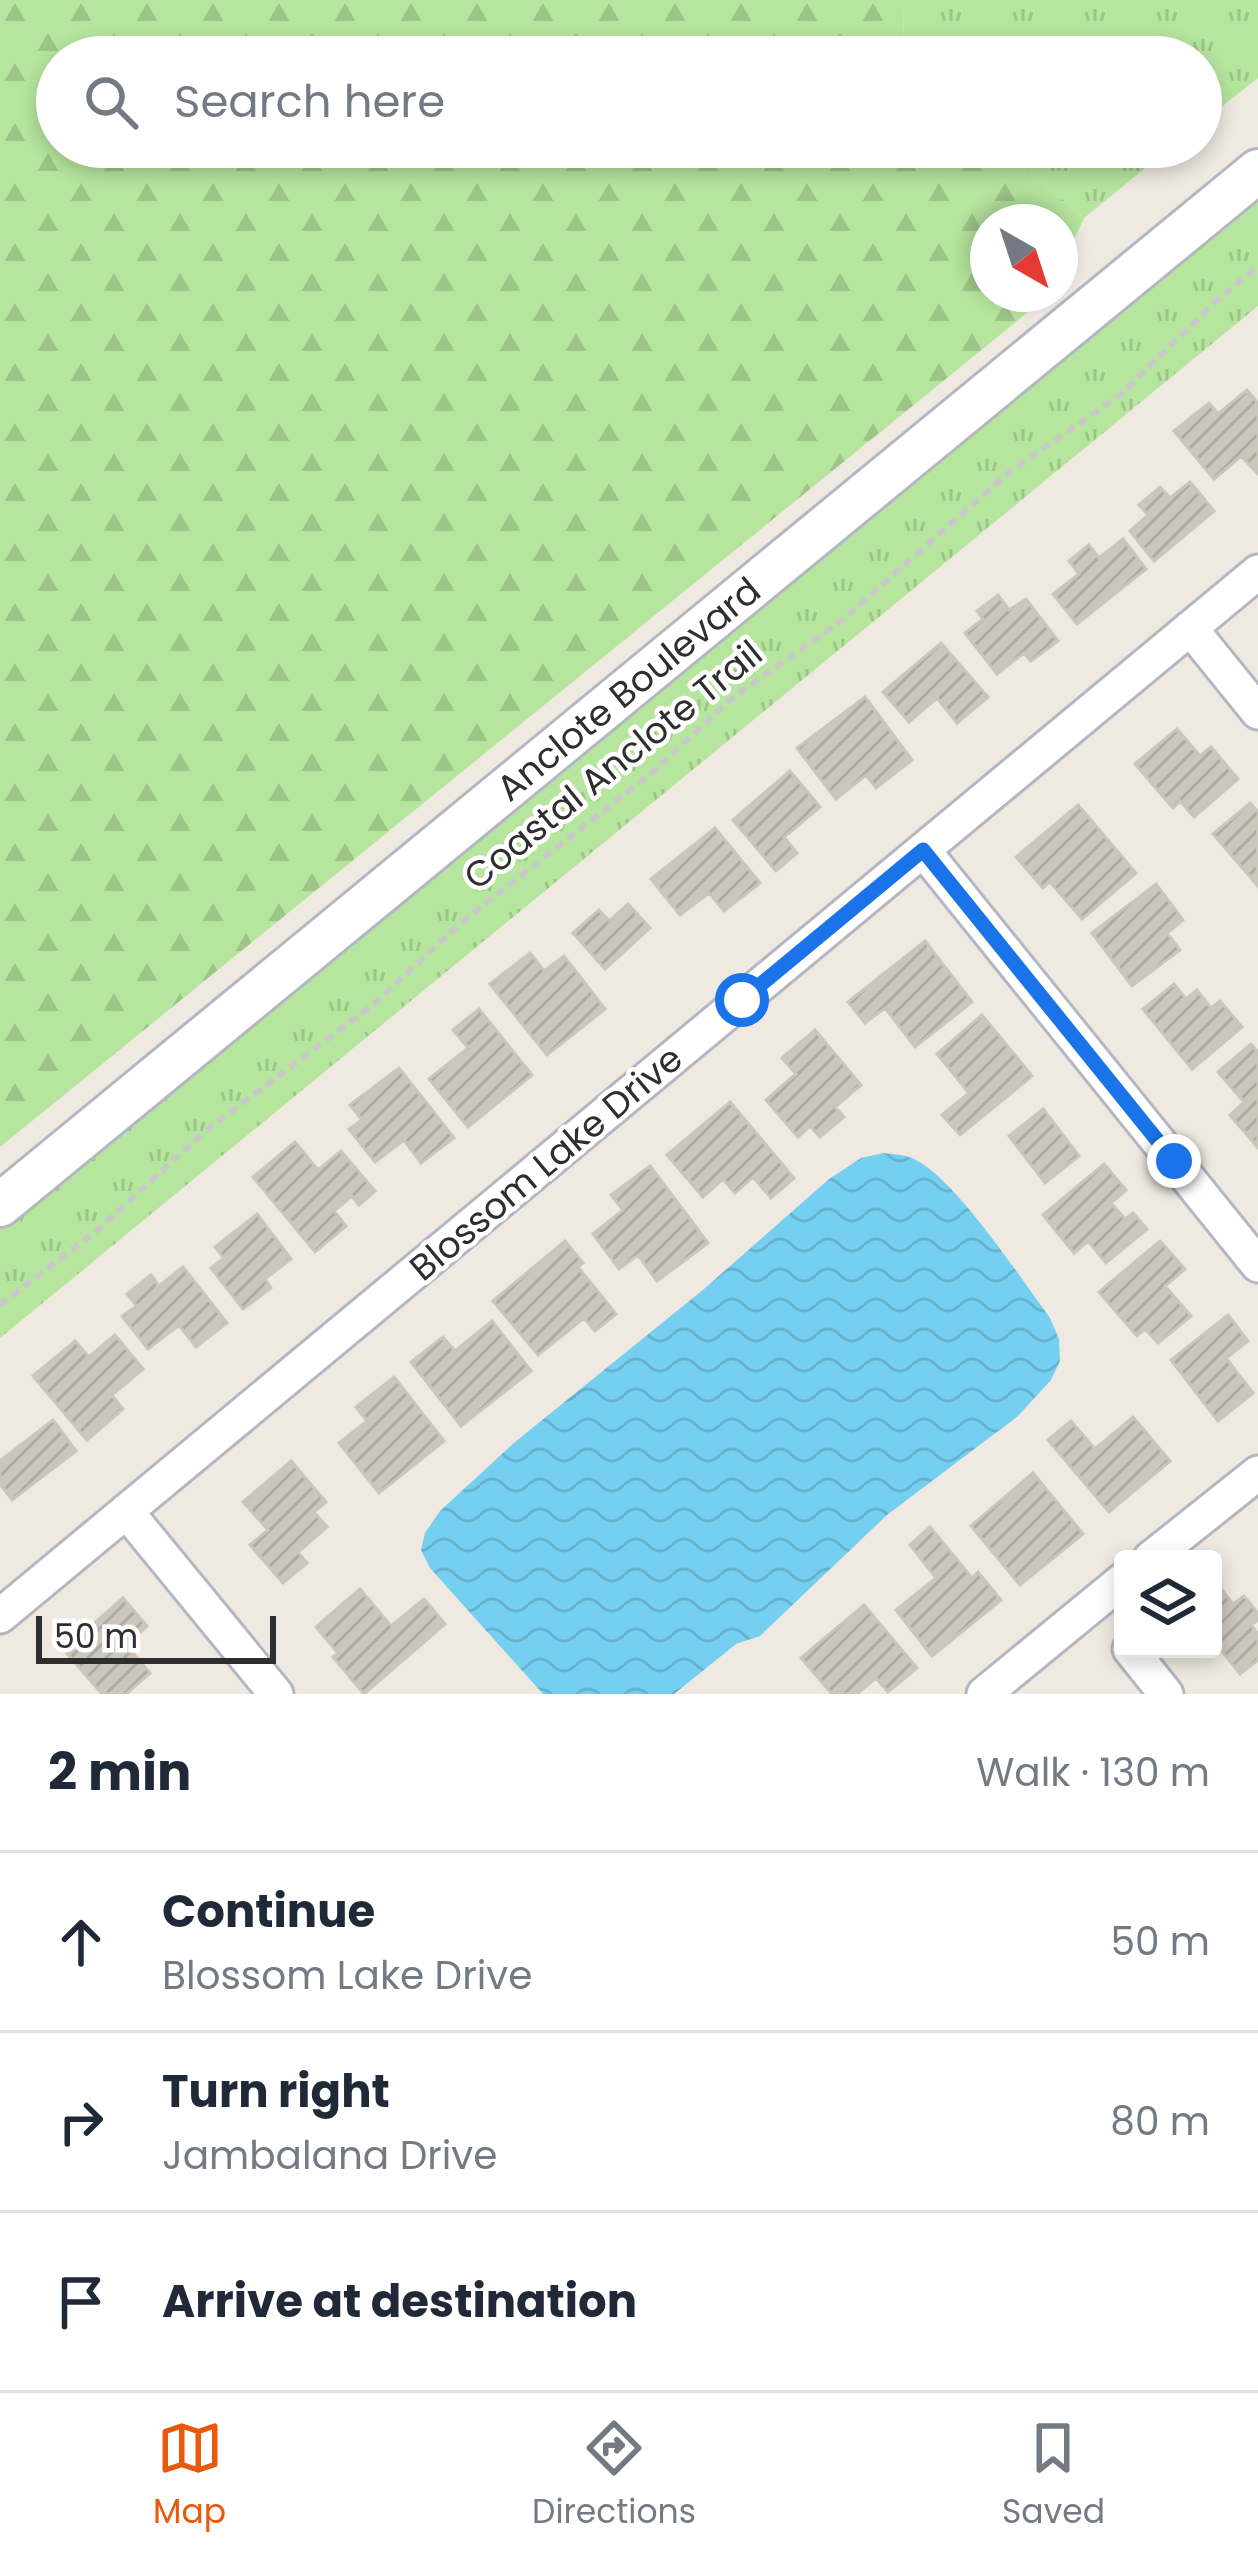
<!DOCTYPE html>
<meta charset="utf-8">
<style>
body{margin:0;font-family:Poppins,sans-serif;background:#f6f6f7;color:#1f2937}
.controls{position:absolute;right:36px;bottom:36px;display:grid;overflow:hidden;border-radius:12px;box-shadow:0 6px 18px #0003}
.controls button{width:108px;height:108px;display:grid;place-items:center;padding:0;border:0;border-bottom:3px solid #e0e1e3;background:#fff;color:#1f2937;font:60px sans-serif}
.compass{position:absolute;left:970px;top:204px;width:108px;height:108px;border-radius:50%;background:#fff;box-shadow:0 6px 18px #0003;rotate:141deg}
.scale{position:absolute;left:36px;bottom:30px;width:240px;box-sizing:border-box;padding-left:12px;border:6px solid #2e2e2e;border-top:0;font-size:33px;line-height:42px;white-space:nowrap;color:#2e2e2e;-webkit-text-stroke:9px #fff;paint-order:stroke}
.stop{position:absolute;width:36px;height:36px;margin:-27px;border:9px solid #1a73e8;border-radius:50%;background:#fff}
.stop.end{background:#1a73e8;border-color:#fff;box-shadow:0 3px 12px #0008}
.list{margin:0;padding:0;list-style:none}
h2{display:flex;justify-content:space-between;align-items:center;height:156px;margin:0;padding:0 48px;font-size:51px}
h2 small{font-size:39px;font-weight:400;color:#747a83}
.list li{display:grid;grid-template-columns:78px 1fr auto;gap:36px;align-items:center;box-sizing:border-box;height:180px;padding:0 48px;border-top:3px solid #e0e1e3}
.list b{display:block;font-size:45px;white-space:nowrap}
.list p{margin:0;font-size:39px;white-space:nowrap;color:#747a83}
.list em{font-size:39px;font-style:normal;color:#747a83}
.icon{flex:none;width:66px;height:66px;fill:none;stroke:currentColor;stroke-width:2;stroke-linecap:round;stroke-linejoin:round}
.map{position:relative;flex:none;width:1258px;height:1694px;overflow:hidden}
.search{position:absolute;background:#fff;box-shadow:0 6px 18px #0003;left:36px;right:36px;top:36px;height:132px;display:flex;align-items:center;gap:30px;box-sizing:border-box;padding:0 42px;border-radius:66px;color:#747a83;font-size:45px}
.sheet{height:696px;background:#fff}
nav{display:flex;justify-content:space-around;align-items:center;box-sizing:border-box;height:168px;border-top:3px solid #e0e1e3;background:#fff;font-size:33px;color:#747a83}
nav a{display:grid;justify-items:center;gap:6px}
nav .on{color:#ea580c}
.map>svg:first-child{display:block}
.grass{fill:url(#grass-tufts)}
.forest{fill:url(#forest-firs)}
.water{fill:url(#water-waves)}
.building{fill:url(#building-hatch);stroke:#cbc5ba;stroke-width:3}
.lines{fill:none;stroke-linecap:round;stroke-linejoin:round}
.minor-casing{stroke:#b4b7c1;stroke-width:39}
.tertiary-casing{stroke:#b4b7c1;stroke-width:48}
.path{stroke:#c9c9c9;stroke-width:6;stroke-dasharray:9 6;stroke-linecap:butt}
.minor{stroke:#fff;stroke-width:33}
.tertiary{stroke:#fff;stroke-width:42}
.route{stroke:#1a73e8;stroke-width:15}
.labels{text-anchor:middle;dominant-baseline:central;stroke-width:9;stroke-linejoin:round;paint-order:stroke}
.street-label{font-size:36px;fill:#2e2e2e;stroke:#fff}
</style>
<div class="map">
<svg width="1258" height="1694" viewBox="0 0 1258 1694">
<defs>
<pattern id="grass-tufts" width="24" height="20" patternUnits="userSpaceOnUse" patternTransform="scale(3)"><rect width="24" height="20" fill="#b6e59e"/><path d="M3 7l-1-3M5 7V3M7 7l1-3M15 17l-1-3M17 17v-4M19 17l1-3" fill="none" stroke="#9dc588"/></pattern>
<pattern id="forest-firs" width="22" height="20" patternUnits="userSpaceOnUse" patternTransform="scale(3)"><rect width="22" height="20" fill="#b6e59e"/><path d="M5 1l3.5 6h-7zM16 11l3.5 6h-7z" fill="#9dc588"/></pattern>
<pattern id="water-waves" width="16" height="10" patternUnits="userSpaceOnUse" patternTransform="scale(3)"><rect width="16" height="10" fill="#75cff0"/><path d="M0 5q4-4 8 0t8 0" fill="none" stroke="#66b2ce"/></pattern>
<pattern id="building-hatch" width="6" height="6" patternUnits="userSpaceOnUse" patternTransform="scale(3)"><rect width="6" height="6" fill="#cbc7bf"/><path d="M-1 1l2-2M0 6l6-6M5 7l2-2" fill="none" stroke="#afaba4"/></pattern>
</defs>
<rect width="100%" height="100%" fill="#efe9e1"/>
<!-- grass -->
<path class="grass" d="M 903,0 L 1258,0 L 1258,78 L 1201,123 L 1201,57 L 904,57 Z
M 1002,147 L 1171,147 L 1084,218 Z
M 1258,189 L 1258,306 L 0,1338 L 0,1218 Z"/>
<!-- forest -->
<path class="forest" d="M 0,0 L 903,0 L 904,57 L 57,57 L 57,147 L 1002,147 L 1084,218 L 1060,270 L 1060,222 L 988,222 L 988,294 L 1049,295 L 0,1147 Z"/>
<!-- water -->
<path class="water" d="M 884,1153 C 892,1154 904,1155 912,1158 C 954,1176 1021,1279 1050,1318 L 1059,1339 L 1060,1361 L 1051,1380 L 1018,1416 L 887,1515 L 760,1636 L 736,1644 L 674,1694 L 543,1694 L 430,1568 L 421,1550 L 425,1533 L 440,1511 L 515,1442 L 704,1289 L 829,1179 L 861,1158 Z"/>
<!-- building -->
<path class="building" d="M 1247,390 L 1258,403 L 1258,474 L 1241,456 L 1214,479 L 1174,431 L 1209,403 L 1218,414 Z
M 1190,482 L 1214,511 L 1154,561 L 1130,531 L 1148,515 L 1139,505 L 1160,487 L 1170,498 Z
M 1123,539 L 1146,569 L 1077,624 L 1053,594 L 1079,574 L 1069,561 L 1089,545 L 1099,558 Z
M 998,595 L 1009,610 L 1026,599 L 1058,641 L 1031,661 L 1024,653 L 997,674 L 965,633 L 983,619 L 977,611 Z
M 941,643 L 988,697 L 957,723 L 937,698 L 909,722 L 883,692 Z
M 865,697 L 912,760 L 876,788 L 866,775 L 836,799 L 797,748 Z
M 1177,729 L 1200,756 L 1211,747 L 1238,779 L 1194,817 L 1180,801 L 1173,808 L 1135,764 Z
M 790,771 L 820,807 L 784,837 L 797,853 L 776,871 L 733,820 Z
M 1250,803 L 1258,812 L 1257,885 L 1213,834 Z
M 1078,805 L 1136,873 L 1082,919 L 1050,882 L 1043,888 L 1016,857 Z
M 715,828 L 760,883 L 724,911 L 709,893 L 680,915 L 651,879 Z
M 1156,884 L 1183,920 L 1167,933 L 1180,950 L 1132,986 L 1092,933 Z
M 628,904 L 650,928 L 605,969 L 573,933 L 599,910 L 609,921 Z
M 925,941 L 972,1002 L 915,1047 L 885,1008 L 865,1023 L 848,1002 Z
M 530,953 L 544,971 L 564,956 L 605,1009 L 547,1055 L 490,984 Z
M 1174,984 L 1186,999 L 1197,990 L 1211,1008 L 1220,1001 L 1242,1027 L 1192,1069 L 1143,1009 Z
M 479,1009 L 532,1075 L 468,1127 L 429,1079 L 468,1048 L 453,1030 Z
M 982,1015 L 1032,1076 L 960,1135 L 942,1115 L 969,1093 L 937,1054 Z
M 815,1030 L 861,1085 L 835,1107 L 844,1117 L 820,1137 L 810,1126 L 798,1137 L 766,1100 L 796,1074 L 782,1058 Z
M 1251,1044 L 1258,1052 L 1258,1148 L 1230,1115 L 1244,1102 L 1218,1072 Z
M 399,1068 L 454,1138 L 421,1163 L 404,1140 L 375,1162 L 349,1129 L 362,1120 L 350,1105 Z
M 730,1102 L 794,1178 L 771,1198 L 753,1177 L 735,1193 L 723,1179 L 703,1197 L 667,1155 Z
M 1043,1109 L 1079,1156 L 1045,1183 L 1009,1136 Z
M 295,1142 L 318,1170 L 341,1151 L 375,1191 L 359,1205 L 352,1196 L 334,1211 L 346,1226 L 315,1252 L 253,1177 Z
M 1104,1164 L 1126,1190 L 1111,1203 L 1125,1219 L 1133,1213 L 1147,1229 L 1106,1263 L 1088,1241 L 1074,1253 L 1043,1215 Z
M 650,1166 L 708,1243 L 657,1281 L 638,1255 L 619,1269 L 593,1234 L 623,1210 L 611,1195 Z
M 257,1214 L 291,1259 L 265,1279 L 271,1288 L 243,1309 L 211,1268 L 224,1258 L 215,1247 Z
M 565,1241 L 583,1263 L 578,1267 L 616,1314 L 595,1331 L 584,1318 L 538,1355 L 493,1301 Z
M 1160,1241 L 1185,1269 L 1165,1286 L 1191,1316 L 1158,1343 L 1145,1329 L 1137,1336 L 1099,1292 Z
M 183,1267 L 227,1323 L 196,1347 L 179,1325 L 148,1349 L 122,1316 L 137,1306 L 127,1294 L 151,1275 L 159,1286 Z
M 1228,1315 L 1248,1341 L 1226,1358 L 1253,1393 L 1218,1421 L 1171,1360 Z
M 492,1321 L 531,1371 L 461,1426 L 411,1362 L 443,1337 L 455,1351 Z
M 115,1335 L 143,1369 L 112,1395 L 123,1409 L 87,1440 L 33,1376 L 75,1341 L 89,1357 Z
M 394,1377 L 444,1441 L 379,1493 L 339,1443 L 367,1421 L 356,1407 Z
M 1133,1417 L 1170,1461 L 1109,1512 L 1048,1440 L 1071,1421 L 1095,1449 Z
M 53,1420 L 76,1451 L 12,1500 L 0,1484 L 0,1461 Z
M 291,1461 L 326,1502 L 314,1512 L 327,1527 L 298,1552 L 307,1563 L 283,1583 L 250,1545 L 268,1530 L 243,1502 Z
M 1033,1473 L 1083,1534 L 1020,1585 L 971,1526 Z
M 930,1527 L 972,1578 L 978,1572 L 1001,1600 L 932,1656 L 896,1610 L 936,1578 L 910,1545 Z
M 360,1589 L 391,1626 L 424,1599 L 445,1624 L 364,1694 L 333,1657 L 338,1653 L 316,1627 Z
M 1222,1590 L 1233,1604 L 1244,1596 L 1258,1613 L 1258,1620 L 1251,1625 L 1258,1634 L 1258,1660 L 1240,1674 L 1213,1640 L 1213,1597 Z
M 123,1598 L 147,1626 L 126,1645 L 150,1673 L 126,1694 L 102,1694 L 64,1650 Z
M 864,1605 L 917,1668 L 888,1692 L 876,1678 L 857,1694 L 832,1694 L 801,1658 Z"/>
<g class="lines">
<!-- minor casing -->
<g class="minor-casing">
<path id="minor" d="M 1190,628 L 1258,712
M 923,850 L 1258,1265
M 126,1511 L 276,1694
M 1150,1559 L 1258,1473
M 0,1616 L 1258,572
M 1130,1649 L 1166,1694
M 984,1694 L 1123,1580"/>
</g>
<!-- tertiary casing -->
<g class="tertiary-casing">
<g id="tertiary">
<path id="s1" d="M 0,1205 L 1258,171"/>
</g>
</g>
<!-- path -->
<path class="path" d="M 0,1305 L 100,1228 L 203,1133 L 375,1003 L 457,926 L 653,772 L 731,699 L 841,621 L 1007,474 L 1120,395 L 1214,303 L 1258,266"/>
<!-- minor -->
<use href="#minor" class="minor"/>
<!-- tertiary -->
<use href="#tertiary" class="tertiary"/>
</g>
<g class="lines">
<!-- route -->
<path class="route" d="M 742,1000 L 923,850 L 1174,1161"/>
</g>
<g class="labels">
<!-- street labels -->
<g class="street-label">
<text stroke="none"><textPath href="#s1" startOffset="813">Anclote Boulevard</textPath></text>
<text transform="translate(613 765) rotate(-39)">Coastal Anclote Trail</text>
<text transform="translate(546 1163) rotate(-40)">Blossom Lake Drive</text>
</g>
</g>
</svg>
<div class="controls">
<button><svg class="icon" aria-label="layers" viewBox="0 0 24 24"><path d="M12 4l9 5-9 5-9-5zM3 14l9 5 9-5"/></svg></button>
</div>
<svg class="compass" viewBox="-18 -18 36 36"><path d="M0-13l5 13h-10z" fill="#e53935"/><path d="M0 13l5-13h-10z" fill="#747a83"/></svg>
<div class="scale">50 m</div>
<div class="stop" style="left:742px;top:1000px"></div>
<div class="stop end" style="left:1174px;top:1161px"></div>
<div class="search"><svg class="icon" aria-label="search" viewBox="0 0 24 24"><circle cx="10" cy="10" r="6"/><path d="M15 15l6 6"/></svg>Search here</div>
</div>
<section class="sheet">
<h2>2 min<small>Walk · 130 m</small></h2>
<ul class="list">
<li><svg class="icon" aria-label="ahead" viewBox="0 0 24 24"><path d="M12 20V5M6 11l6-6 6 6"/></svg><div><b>Continue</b><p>Blossom Lake Drive</p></div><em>50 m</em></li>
<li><svg class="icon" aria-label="right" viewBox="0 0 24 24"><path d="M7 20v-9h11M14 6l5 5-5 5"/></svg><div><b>Turn right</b><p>Jambalana Drive</p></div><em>80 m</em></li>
<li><svg class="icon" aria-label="arrive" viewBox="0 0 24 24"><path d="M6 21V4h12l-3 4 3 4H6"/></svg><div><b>Arrive at destination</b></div></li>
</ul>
</section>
<nav>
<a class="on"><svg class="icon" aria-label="map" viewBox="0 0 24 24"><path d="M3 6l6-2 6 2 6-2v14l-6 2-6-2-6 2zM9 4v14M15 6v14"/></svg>Map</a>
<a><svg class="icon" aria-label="directions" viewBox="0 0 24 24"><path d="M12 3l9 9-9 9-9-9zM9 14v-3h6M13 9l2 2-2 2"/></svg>Directions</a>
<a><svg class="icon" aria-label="saved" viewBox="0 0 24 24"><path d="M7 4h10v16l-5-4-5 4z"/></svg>Saved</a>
</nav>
